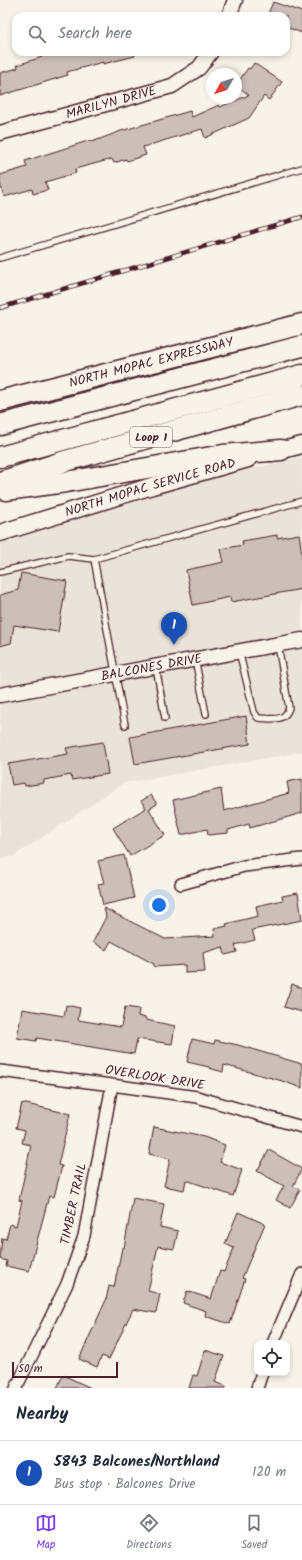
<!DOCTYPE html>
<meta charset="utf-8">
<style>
body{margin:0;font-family:Kalam,sans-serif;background:#f6f6f7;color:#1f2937}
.controls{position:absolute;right:12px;bottom:12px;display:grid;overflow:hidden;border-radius:8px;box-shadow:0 2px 6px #0003}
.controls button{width:36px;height:36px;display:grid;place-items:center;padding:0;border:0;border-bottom:1px solid #e0e1e3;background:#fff;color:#1f2937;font:20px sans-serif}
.compass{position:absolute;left:206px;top:68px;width:36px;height:36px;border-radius:50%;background:#fff;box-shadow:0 2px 6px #0003;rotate:231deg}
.scale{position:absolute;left:12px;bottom:10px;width:106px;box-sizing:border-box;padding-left:4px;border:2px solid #4a1f2b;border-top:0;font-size:11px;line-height:14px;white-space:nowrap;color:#4a1f2b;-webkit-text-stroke:3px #f7f3e8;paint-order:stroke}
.you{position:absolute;left:159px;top:905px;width:14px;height:14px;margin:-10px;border:3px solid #fff;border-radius:50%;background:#1a73e8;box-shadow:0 0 0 6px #1a73e833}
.badge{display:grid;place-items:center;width:26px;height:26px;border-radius:50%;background:#7c3aed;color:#fff;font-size:13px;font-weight:700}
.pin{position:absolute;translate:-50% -33px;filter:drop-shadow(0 1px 2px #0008)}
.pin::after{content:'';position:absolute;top:21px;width:14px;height:12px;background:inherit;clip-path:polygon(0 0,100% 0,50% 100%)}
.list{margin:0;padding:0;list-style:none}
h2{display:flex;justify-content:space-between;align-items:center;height:52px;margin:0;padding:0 16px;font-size:17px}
h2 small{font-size:13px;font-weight:400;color:#747a83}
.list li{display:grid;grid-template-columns:26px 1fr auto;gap:12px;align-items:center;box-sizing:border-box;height:64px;padding:0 16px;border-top:1px solid #e0e1e3}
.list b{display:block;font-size:15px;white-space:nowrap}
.list p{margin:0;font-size:13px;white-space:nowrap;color:#747a83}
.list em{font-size:13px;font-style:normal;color:#747a83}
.icon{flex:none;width:22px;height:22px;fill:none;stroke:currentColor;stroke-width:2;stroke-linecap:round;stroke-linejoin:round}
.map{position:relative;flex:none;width:302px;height:1388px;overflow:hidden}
.search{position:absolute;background:#fff;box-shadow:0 2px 6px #0003;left:12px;right:12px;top:12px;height:44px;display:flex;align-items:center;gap:10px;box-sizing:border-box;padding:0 14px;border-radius:12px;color:#747a83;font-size:15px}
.sheet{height:116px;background:#fff}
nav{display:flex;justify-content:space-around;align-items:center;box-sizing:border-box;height:56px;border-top:1px solid #e0e1e3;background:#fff;font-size:11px;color:#747a83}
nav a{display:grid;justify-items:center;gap:2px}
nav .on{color:#7c3aed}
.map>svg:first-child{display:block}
.built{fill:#eae3da}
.building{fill:#ccbfb9;stroke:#4a1f2b}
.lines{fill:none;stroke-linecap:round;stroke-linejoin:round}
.service-casing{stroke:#4a1f2b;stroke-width:8}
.minor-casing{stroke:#4a1f2b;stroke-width:14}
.tertiary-casing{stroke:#4a1f2b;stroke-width:17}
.secondary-casing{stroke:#4a1f2b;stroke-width:19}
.motorway-casing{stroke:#4a1f2b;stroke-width:23}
.service{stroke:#f7f3e8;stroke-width:5.5}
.minor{stroke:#f7f3e8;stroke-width:11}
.tertiary{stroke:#f7f3e8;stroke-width:14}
.secondary{stroke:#f7f3e8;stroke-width:16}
.motorway{stroke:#f7f3e8;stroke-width:20}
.rail-casing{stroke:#4a1f2b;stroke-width:4.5}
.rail{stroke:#f7f3e8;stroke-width:3;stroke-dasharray:9;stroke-linecap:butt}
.labels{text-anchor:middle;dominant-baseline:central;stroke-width:3.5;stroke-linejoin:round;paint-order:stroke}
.shield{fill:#f7f3e8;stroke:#7e5f64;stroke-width:1}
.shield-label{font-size:12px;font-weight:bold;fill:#4a1f2b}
.street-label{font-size:13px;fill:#4a1f2b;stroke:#f7f3e8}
</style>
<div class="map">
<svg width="302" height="1388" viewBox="0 0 302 1388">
<rect width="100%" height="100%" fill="#f7f3e8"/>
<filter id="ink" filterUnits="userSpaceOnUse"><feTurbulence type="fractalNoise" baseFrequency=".025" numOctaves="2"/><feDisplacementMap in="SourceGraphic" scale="8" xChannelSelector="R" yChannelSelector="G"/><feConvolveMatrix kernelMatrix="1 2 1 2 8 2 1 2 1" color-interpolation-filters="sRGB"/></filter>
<g filter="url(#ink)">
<!-- built -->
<path class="built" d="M 302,457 L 302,752 L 124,783 L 14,856 L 0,859 L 0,542 L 86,514 L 212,478 Z"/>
<!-- building -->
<path class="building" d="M 273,2 L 302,12 L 302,33 L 286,27 L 286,16 L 267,16 Z
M 49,52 L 134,52 L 135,56 L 103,64 L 103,62 L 67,72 L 68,75 L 0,96 L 0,73 L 18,68 L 17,65 L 42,57 L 41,55 Z
M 254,63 L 282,82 L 269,100 L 264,96 L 249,118 L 205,138 L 202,129 L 143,147 L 146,155 L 127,161 L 126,159 L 114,163 L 112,159 L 75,169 L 76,173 L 45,182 L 48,190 L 33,194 L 32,189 L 4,197 L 0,183 L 0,175 L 27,167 L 25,161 L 91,140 L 92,142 L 121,131 L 190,111 L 192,117 L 219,105 L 220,107 L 249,95 L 236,85 L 248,68 L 250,69 Z
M 299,534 L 302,554 L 302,589 L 231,602 L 230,597 L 193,605 L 186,570 L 224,562 L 221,549 L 243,545 L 242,541 L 277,535 L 277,538 Z
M 21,573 L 67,581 L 58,632 L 14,625 L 11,643 L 0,646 L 0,595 L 18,590 Z
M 246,716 L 250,744 L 135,764 L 130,737 Z
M 103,742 L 108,774 L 72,780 L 71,775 L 44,780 L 44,783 L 25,786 L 24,783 L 12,785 L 8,764 L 68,754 L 66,748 Z
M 302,779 L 302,813 L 250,828 L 249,824 L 228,830 L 228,833 L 208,835 L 207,829 L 181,835 L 173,800 L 221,789 L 224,811 L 289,793 L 287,782 Z
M 151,795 L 157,804 L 149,809 L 165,835 L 130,856 L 113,828 L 146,808 L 141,801 Z
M 124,855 L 134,898 L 103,905 L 98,884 L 104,883 L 98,861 Z
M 298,893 L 302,920 L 252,930 L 255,940 L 235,945 L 237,952 L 225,955 L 223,947 L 203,953 L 205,972 L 185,973 L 185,965 L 154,967 L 154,964 L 111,941 L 106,950 L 93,942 L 106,917 L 104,908 L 165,939 L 215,936 L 214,929 L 227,926 L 226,924 L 258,916 L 256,906 L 283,900 L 282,896 Z
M 292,984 L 302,988 L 302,1012 L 284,1007 Z
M 66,1005 L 80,1008 L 78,1020 L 121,1027 L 125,1007 L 139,1009 L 138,1016 L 146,1018 L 146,1020 L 175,1026 L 172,1044 L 137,1039 L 134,1054 L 37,1038 L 36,1041 L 17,1038 L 22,1009 L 64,1016 Z
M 192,1039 L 214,1044 L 215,1040 L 238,1045 L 302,1064 L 302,1088 L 279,1080 L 224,1065 L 223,1072 L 209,1068 L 209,1067 L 187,1062 Z
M 22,1103 L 70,1114 L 58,1165 L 62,1166 L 54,1197 L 49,1196 L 29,1271 L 6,1266 L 7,1261 L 0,1259 L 2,1238 L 6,1239 L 10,1224 L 16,1226 L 22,1201 L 19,1200 L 31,1145 L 22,1143 L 25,1130 L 16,1128 Z
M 154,1127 L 204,1137 L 225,1145 L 220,1162 L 242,1170 L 233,1196 L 186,1180 L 184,1190 L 164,1186 L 170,1159 L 149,1154 Z
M 269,1150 L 302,1169 L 293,1186 L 300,1190 L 290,1208 L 276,1200 L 284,1186 L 257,1171 Z
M 133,1198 L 164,1204 L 160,1227 L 178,1231 L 174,1249 L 158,1246 L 148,1291 L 160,1294 L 156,1313 L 133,1309 L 109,1359 L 102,1356 L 97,1367 L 79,1359 L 106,1300 L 109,1286 L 114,1287 L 122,1248 L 124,1248 Z
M 238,1212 L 265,1224 L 242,1278 L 245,1279 L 230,1324 L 205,1316 L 206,1311 L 183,1303 L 187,1291 L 211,1299 L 220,1271 L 224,1272 L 234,1248 L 225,1244 Z
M 205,1350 L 224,1356 L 215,1382 L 226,1386 L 226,1388 L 189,1388 L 193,1375 L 197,1376 Z
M 63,1375 L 91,1388 L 57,1388 Z"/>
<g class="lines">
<!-- service casing -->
<g class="service-casing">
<path id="service" d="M 0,258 L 302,168
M 0,572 L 68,556 L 94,559
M 239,651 L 254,712 L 258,718 C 271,718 284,723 289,708 L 278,645
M 195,659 L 206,714
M 156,667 L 165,718
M 125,725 L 94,559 L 302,501"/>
</g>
<!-- minor casing -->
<g class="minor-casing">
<path id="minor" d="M 181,884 L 244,866 L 302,859
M 0,1071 L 112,1085 L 197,1097 L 302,1127
M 273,1343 L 302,1274
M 16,1388 L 67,1284 L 84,1236 L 112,1085
M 257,1388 L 262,1373"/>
</g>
<!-- tertiary casing -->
<g class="tertiary-casing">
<g id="tertiary">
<path d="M 229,16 L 235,0"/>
<path id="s1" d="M 0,133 L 172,86 L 199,68 L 211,52"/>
<path id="s2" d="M 0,695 L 302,640"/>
</g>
</g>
<!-- secondary casing -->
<g class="secondary-casing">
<g id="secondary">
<path d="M 271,453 L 302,445"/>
<path id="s3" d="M 0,533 L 152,486 L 248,459"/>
</g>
</g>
<!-- motorway casing -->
<g class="motorway-casing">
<g id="motorway">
<path id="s4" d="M 0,401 L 302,324"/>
<path d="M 0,425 L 302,346"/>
<path d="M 0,457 L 302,375"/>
<path d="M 0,482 L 62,462 L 302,395"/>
<path d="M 6,490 L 66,482 L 223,455 L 281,450"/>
</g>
</g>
<!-- service -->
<use href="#service" class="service"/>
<!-- minor -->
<use href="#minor" class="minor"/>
<!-- tertiary -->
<use href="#tertiary" class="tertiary"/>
<!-- secondary -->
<use href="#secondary" class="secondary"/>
<!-- motorway -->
<use href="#motorway" class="motorway"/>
<!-- rail casing -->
<g class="rail-casing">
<path id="rail" d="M 0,308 L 302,217"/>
</g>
<!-- rail -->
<use href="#rail" class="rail"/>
</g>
</g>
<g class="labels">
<!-- shield labels -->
<rect class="shield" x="130" y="427" width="42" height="20" rx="3"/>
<g class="shield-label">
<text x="151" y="437">Loop 1</text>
</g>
<!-- street labels -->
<g class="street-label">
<text stroke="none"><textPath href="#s1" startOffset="115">MARILYN DRIVE</textPath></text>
<text stroke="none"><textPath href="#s4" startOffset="156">NORTH MOPAC EXPRESSWAY</textPath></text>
<text stroke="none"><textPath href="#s3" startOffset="157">NORTH MOPAC SERVICE ROAD</textPath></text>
<text stroke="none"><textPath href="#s2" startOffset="154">BALCONES DRIVE</textPath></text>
<text transform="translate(155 1078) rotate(9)">OVERLOOK DRIVE</text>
<text transform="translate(74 1204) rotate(-78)">TIMBER TRAIL</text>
</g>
</g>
</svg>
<div class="controls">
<button><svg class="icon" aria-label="locate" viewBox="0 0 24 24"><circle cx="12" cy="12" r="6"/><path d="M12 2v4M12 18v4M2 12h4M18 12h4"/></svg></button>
</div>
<svg class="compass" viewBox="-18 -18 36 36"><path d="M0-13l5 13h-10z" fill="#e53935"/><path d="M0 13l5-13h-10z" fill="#747a83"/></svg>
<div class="scale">50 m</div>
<div class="you"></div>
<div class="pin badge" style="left:174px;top:645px;background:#1a4fb4">1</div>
<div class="search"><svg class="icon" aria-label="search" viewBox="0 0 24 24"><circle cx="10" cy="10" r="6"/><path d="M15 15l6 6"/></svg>Search here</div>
</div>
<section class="sheet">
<h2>Nearby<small></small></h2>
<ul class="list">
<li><span class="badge" style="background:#1a4fb4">1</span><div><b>5843 Balcones/Northland</b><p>Bus stop · Balcones Drive</p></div><em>120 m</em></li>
</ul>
</section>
<nav>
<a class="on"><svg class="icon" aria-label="map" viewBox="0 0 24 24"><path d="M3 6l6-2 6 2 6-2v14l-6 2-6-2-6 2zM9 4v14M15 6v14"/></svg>Map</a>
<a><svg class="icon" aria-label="directions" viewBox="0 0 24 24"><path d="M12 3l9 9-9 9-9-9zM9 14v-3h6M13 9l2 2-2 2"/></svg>Directions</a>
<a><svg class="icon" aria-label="saved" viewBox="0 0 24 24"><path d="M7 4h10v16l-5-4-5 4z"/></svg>Saved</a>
</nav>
